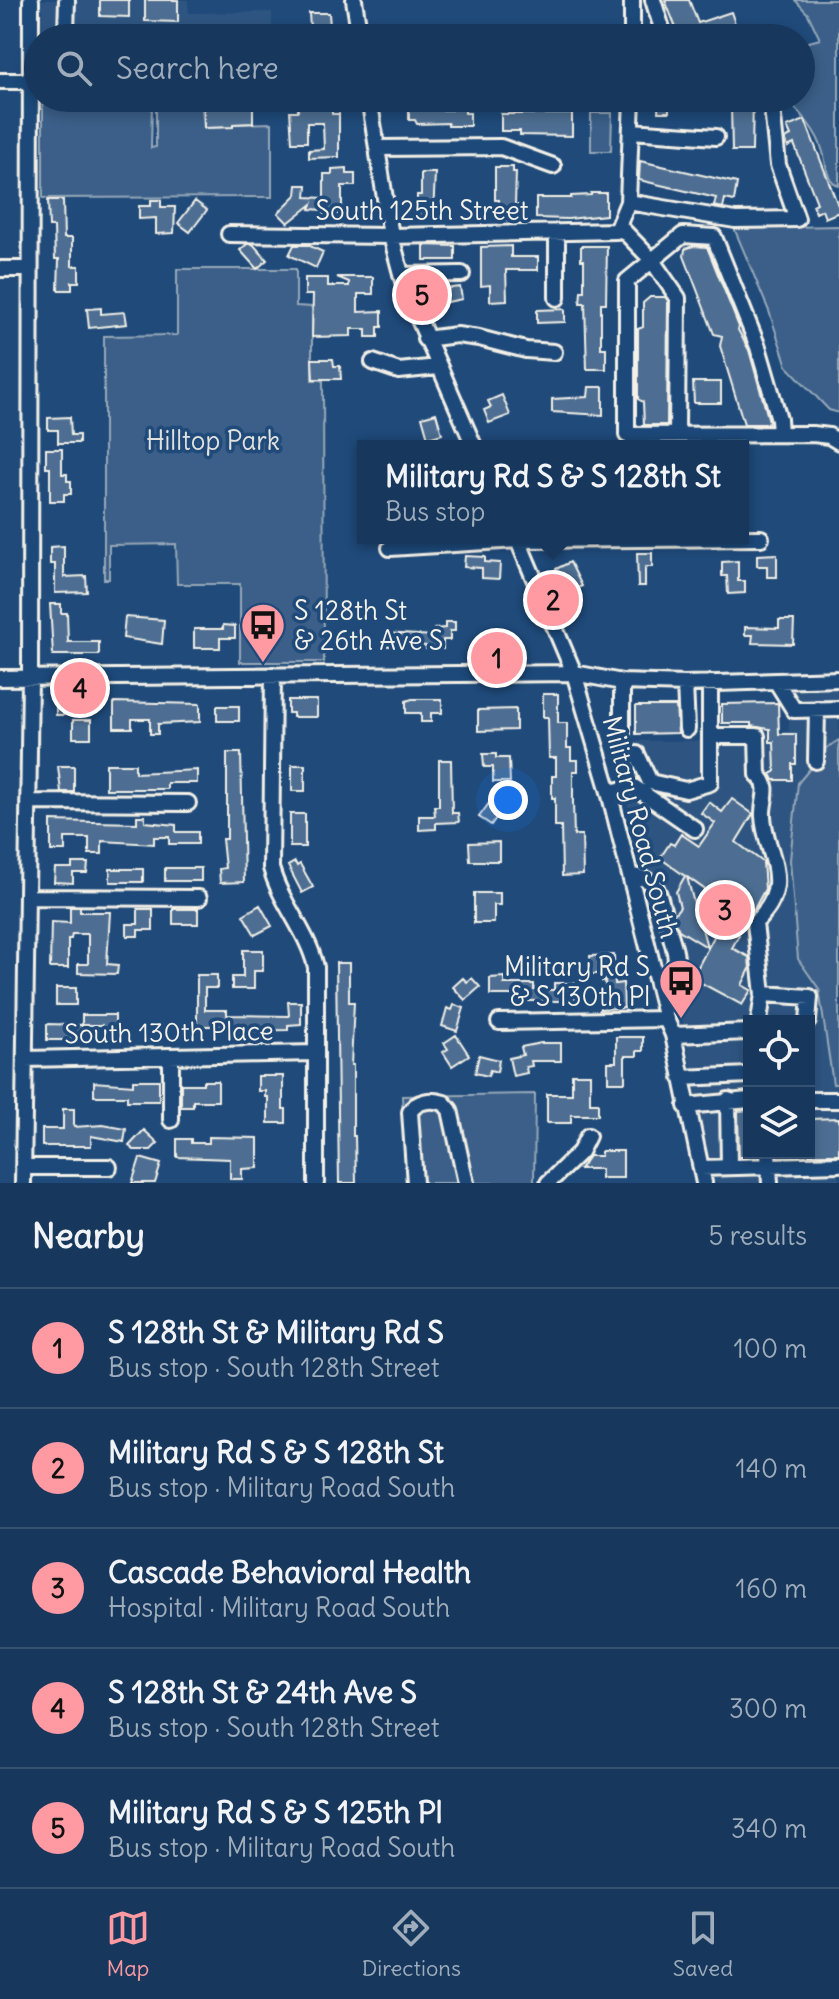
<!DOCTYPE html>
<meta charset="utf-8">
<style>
body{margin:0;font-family:Delius,sans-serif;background:#203f62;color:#f1f3f6}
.controls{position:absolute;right:24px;bottom:24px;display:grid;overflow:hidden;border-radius:0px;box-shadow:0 4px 12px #0003}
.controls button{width:72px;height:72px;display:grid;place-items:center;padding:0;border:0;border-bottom:2px solid #365272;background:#17385c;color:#f1f3f6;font:40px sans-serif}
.you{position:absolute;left:508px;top:800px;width:28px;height:28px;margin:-20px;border:6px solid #fff;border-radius:50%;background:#1a73e8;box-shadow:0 0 0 12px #1a73e833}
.badge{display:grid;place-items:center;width:52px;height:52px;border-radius:50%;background:#ff9aa2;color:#111;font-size:26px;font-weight:700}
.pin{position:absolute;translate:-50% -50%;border:4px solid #fff;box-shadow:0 2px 8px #0006}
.popup{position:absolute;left:357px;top:440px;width:392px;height:104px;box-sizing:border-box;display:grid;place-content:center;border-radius:0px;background:#17385c;filter:drop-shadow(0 2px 6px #0005);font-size:26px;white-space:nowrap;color:#9eacbb}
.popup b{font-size:30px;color:#f1f3f6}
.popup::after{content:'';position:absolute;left:50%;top:100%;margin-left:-16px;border:16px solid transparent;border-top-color:#17385c}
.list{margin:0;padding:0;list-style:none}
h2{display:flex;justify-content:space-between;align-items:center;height:104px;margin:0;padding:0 32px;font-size:34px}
h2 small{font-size:26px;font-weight:400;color:#9eacbb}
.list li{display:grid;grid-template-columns:52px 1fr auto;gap:24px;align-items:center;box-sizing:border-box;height:120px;padding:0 32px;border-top:2px solid #365272}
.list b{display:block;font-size:30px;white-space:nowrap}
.list p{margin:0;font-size:26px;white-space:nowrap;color:#9eacbb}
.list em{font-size:26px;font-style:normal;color:#9eacbb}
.icon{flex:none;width:44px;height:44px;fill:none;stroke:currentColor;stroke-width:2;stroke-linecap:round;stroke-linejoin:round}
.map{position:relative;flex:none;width:839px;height:1183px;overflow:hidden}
.search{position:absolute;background:#17385c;box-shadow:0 4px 12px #0003;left:24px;right:24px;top:24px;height:88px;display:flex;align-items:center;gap:20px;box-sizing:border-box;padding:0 28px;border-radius:44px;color:#9eacbb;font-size:30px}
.sheet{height:704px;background:#17385c}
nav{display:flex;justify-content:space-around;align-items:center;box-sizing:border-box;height:112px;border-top:2px solid #365272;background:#17385c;font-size:22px;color:#9eacbb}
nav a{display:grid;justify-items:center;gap:4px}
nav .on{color:#ff9aa2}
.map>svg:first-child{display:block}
.built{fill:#2d5581;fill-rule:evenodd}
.green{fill:#3a5f88;stroke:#97a8b8;stroke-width:2}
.building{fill:#4d6e92;stroke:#f4f1e8;stroke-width:2}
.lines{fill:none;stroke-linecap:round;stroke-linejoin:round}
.minor-casing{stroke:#f4f1e8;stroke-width:20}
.minor{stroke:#1f4a7a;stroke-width:14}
.labels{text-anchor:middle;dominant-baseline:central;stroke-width:7;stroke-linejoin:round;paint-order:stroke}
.street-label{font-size:26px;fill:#f4f1e8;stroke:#1f4a7a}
.park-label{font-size:26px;fill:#e1e2de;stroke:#1f4a7a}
.poi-label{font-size:26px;fill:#f4f1e8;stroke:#1f4a7a;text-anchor:start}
</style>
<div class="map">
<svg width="839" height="1183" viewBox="0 0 839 1183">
<rect width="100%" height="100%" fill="#1f4a7a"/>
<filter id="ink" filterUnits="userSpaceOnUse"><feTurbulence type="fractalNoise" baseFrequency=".0125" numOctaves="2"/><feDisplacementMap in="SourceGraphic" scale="16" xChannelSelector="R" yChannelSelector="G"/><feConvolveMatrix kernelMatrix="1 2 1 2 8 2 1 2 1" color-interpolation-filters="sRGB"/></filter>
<g filter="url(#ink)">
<!-- built -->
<path class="built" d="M 42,0 L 188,0 L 189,13 L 272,12 L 272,38 L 42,38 Z
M 839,687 L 839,740 L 828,747 L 798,959 L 819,989 L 833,1084 L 839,1084 L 839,1183 L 713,1183 L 677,992 L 611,741 L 691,741 L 789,731 L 790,688 ZM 749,1021 L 809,1021 L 809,1153 L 749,1153 Z"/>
<!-- green -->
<path class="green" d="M 795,0 L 839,0 L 839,186 C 825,180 827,165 823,152 C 817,130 800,113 785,98 L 801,98 L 801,44 L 820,39 L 808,14 Z
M 145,98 L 152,104 L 151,148 L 156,147 L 156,99 L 201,100 L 204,128 L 233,127 L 233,124 L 272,123 L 272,197 L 43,198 L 43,99 Z
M 591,113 L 612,113 L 611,151 L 591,151 Z
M 839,226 L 839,413 L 829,410 L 787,366 L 769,311 L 734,228 Z
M 177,269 L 296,269 L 296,306 L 312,307 L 312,380 L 323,380 L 324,662 L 240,662 L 240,584 L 177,584 L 176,544 L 109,545 L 109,579 L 104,579 L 104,336 L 177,335 Z
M 839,740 L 839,1084 L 833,1084 L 819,989 L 798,959 L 790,860 L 798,783 L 828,747 Z
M 535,1094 L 534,1183 L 406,1183 L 402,1096 Z"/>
<!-- building -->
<path class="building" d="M 100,0 L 129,0 L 129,17 L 100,16 Z
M 145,0 L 178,0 L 178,22 L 145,21 Z
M 665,0 L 689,0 L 698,23 L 731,12 L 739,35 L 729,38 L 680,38 Z
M 309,13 L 329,13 L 330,27 L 323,27 L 324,35 L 304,36 L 304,28 L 310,28 Z
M 204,98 L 259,98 L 259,106 L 253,105 L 253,123 L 233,124 L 233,127 L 204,128 Z
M 409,98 L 418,98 L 418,110 L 451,110 L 451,98 L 465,98 L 465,113 L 470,113 L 470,126 L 448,126 L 448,123 L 417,124 L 415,120 L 409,120 Z
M 659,98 L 753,98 L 752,151 L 732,151 L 731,106 L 669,106 L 669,112 L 658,112 Z
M 298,99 L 308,99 L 308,107 L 332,106 L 332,114 L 339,114 L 339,157 L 309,158 L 309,150 L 324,149 L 323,123 L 307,123 L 307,142 L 292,142 L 290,111 L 298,111 Z
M 501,114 L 572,114 L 572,136 L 520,135 L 520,131 L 501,131 Z
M 805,120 L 839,208 L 839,212 L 825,218 L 822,210 L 816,213 L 813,205 L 817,203 L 794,144 L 788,147 L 785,139 L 791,136 L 787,127 Z
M 640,161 L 737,183 L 734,201 L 725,199 L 723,208 L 714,206 L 716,198 L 639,180 Z
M 495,167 L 513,167 L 513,172 L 516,172 L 515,205 L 521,205 L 521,215 L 517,215 L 517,220 L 499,220 L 499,200 L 495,200 Z
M 347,168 L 347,174 L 355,174 L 355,186 L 342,186 L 342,206 L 336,207 L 337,214 L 324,214 L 324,210 L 310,209 L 312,204 L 288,223 L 278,213 L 296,195 L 297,185 L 307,185 L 306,197 L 324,198 L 324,174 L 332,174 L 332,169 Z
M 421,173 L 435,173 L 433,216 L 417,216 L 417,195 L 421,195 Z
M 591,193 L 606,193 L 606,215 L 568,219 L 536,218 L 536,198 L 571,198 L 571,196 L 591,195 Z
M 48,200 L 63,200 L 64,238 L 72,238 L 72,266 L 79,266 L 79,282 L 72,282 L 72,290 L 58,290 L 59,259 L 55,259 L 54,227 L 49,227 Z
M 151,200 L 161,200 L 161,207 L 175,207 L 174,233 L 156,234 L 156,218 L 139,219 L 139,206 L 151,206 Z
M 195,201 L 207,210 L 190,232 L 178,223 Z
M 247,244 L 253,244 L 267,260 L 257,269 L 240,250 Z
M 294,245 L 308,245 L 323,252 L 316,268 L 289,255 Z
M 424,245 L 455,246 L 455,260 L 424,260 Z
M 511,246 L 511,257 L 538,257 L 538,270 L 506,270 L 507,300 L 490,301 L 490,285 L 481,286 L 481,247 Z
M 581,246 L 607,246 L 606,303 L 601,303 L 601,348 L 606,348 L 606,369 L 587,369 L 585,303 L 580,303 L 581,291 L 584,291 L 584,260 L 581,260 Z
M 693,246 L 707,247 L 739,327 L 738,330 L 749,350 L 769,421 L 767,424 L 744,424 L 720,346 L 722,336 L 714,334 L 684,256 L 685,249 Z
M 337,277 L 373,277 L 373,294 L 358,294 L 358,312 L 382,311 L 382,327 L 378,327 L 378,337 L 366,337 L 366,329 L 351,329 L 351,336 L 312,337 L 313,295 L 305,295 L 305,278 L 328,278 L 328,286 L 349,286 L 349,282 Z
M 460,287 L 462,299 L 428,306 L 425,291 Z
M 650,297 L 665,297 L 668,301 L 667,425 L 644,425 L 643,402 L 638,399 L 638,329 L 643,327 L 643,303 Z
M 101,308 L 101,314 L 125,312 L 127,324 L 89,328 L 87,309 Z
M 565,309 L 565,322 L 537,323 L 537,310 Z
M 312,359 L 333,359 L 334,366 L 340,366 L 341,379 L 313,379 Z
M 693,382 L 721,382 L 721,403 L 694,403 Z
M 589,387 L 603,387 L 603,415 L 552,412 L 552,399 L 588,397 Z
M 502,395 L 510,415 L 489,423 L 484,410 L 491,407 L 488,401 Z
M 436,413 L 442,434 L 428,438 L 422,417 Z
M 70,417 L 71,435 L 79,435 L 79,443 L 58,443 L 58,430 L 48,430 L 48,418 Z
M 46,449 L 62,449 L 62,474 L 67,474 L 67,481 L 71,481 L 71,494 L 64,494 L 64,501 L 50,501 L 50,468 L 46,468 Z
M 64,546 L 64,577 L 86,576 L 87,592 L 55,593 L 55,564 L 50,564 L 50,547 Z
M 637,553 L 652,553 L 652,567 L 645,567 L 645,586 L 638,586 Z
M 777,554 L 777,577 L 767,577 L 767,566 L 757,566 L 757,555 Z
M 465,556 L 485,557 L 485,562 L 500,563 L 499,579 L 482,578 L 482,568 L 464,567 Z
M 738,561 L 738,581 L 745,581 L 745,593 L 728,594 L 727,576 L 722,576 L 722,562 Z
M 570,562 L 582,586 L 568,593 L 556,569 Z
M 50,604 L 61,604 L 61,613 L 67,613 L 68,642 L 99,642 L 99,655 L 53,655 Z
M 125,617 L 164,620 L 162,644 L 123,638 Z
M 779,620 L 794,620 L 793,644 L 752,643 L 753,635 L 745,635 L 745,627 L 779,628 Z
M 445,622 L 455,622 L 455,631 L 450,631 L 450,640 L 443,640 L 443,649 L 426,649 L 426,646 L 420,645 L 385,646 L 385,633 L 434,636 L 434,629 L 445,628 Z
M 223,625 L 235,626 L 235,638 L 220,638 L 220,648 L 194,648 L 194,629 L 223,629 Z
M 543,694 L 558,694 L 558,723 L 567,723 L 567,748 L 571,748 L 571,760 L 578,760 L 578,771 L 573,771 L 573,803 L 574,835 L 582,835 L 583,875 L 562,876 L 561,826 L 555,826 L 555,798 L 552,798 L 552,776 L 556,776 L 556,758 L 549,758 L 548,717 L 543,717 Z
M 56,695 L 76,695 L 76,715 L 56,715 Z
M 412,699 L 442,699 L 442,713 L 431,713 L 431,722 L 421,722 L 421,713 L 406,713 L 406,701 Z
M 288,700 L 317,700 L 317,717 L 293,717 L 293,713 L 288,713 Z
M 114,702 L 200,704 L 200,722 L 158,724 L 158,734 L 150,734 L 150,719 L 132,719 L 132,728 L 114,728 Z
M 778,703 L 779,734 L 796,734 L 796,764 L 792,764 L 792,780 L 774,780 L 771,774 L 775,772 L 774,742 L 770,742 L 770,729 L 751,726 L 751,723 L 722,723 L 722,704 Z
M 217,706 L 239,706 L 239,721 L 217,721 Z
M 636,706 L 676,706 L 678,733 L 636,734 Z
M 516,709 L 516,730 L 478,731 L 478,710 Z
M 73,720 L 91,720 L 91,738 L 73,738 Z
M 227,753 L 241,753 L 244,882 L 220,883 L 219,869 L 225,868 L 222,839 L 227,839 Z
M 483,754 L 496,754 L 496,758 L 509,758 L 510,782 L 493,782 L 493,767 L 484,767 Z
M 439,760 L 451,760 L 452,813 L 458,813 L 459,822 L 436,823 L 436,829 L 419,830 L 419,816 L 435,816 L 434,806 L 439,806 Z
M 106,764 L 135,764 L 135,773 L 197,770 L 197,783 L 167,783 L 167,789 L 106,789 Z
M 292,765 L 305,765 L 305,791 L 292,791 Z
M 58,766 L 74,766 L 74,792 L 61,792 Z
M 498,791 L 509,800 L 491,825 L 479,817 Z
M 732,799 L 753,814 L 736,842 L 763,862 L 765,889 L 753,911 L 733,896 L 727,905 L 687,877 L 695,907 L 703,905 L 707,919 L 700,921 L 707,947 L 679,930 L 674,921 L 674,914 L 680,907 L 676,892 L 685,876 L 660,858 L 670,843 L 674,845 L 681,834 L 699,846 L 715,823 L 701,813 L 709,802 L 722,812 Z
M 290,814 L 305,814 L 305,847 L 290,847 Z
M 137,816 L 145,816 L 145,822 L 176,825 L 176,832 L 198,832 L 198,844 L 169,844 L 169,837 L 154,837 L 154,844 L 102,841 L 102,854 L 89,854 L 89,838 L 65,838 L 65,851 L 51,851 L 51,821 L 137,823 Z
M 499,842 L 499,861 L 470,861 L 469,843 Z
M 295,862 L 297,866 L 300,864 L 313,887 L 302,893 L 288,866 Z
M 72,863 L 88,863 L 87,873 L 73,873 L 73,883 L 54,882 L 55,868 L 72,868 Z
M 165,868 L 201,868 L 201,881 L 165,881 Z
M 110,869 L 143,869 L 143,882 L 110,882 Z
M 474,893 L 500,893 L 500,905 L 494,905 L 494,923 L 474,923 Z
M 260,905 L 272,926 L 255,935 L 243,915 Z
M 70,907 L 80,907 L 80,912 L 110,912 L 107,964 L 118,965 L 117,974 L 78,973 L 78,964 L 88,964 L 88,934 L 72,934 L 71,939 L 68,939 L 68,968 L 50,968 L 51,922 L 70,923 Z
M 138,909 L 153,909 L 153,930 L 138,930 L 138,936 L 127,936 L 127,924 L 138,924 Z
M 173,909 L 198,909 L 198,924 L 173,924 Z
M 726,914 L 742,920 L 735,933 L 739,935 L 732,948 L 749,957 L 750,969 L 742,985 L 751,990 L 742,1005 L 692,978 Z
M 243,950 L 263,950 L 263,971 L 254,971 L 254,989 L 232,989 L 232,977 L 243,977 Z
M 614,955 L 615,984 L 623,983 L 624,1008 L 600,1009 L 600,997 L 606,996 L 605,980 L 602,981 L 602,974 L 591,974 L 590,956 Z
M 336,963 L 349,963 L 349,1002 L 354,1002 L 351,1065 L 353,1065 L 353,1136 L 355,1136 L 356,1183 L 339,1183 Z
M 197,975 L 217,975 L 217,988 L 205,988 L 205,1010 L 227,1010 L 227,1015 L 289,1016 L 288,1002 L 301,1002 L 301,1024 L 288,1025 L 288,1030 L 234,1031 L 234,1026 L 197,1026 Z
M 504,977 L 504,984 L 534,984 L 534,990 L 554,990 L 554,983 L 575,983 L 575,1001 L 520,1001 L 520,995 L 490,995 L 490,978 Z
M 463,978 L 467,982 L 472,978 L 480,987 L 465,1000 L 453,987 Z
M 56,988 L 76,988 L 76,1005 L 56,1005 Z
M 454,1005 L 464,1008 L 457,1031 L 442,1026 L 447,1008 L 452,1010 Z
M 82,1015 L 115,1015 L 115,1029 L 102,1029 L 102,1025 L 82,1025 Z
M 47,1024 L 82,1025 L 81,1040 L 47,1040 Z
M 456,1035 L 469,1055 L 452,1066 L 443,1052 L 448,1049 L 444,1043 Z
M 616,1037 L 643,1037 L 643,1051 L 637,1051 L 637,1056 L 625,1056 L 625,1082 L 608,1082 L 608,1062 L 616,1062 Z
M 541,1043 L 561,1043 L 561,1061 L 531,1061 L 532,1066 L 526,1067 L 527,1073 L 513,1076 L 509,1058 L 523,1055 L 521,1047 Z
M 479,1055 L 499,1060 L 497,1072 L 490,1070 L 488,1076 L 475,1073 Z
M 572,1074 L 590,1074 L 590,1103 L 598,1103 L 598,1115 L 571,1115 L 571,1123 L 547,1123 L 547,1094 L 572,1094 Z
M 258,1076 L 283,1076 L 283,1109 L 286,1109 L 286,1123 L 268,1123 L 268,1097 L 265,1097 L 265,1091 L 258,1091 Z
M 133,1080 L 159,1080 L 159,1101 L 127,1101 L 127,1096 L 94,1096 L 94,1082 L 133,1085 Z
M 203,1081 L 218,1081 L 218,1101 L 193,1101 L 193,1107 L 181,1107 L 181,1084 L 203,1084 Z
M 63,1109 L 74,1109 L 74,1127 L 103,1125 L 126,1129 L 124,1142 L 91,1136 L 91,1146 L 42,1146 L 42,1129 L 63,1129 Z
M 749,1110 L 749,1157 L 739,1157 L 738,1111 Z
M 839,1118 L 839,1154 L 809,1154 L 809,1119 Z
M 144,1130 L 158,1143 L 151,1150 L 134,1150 L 129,1146 Z
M 209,1137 L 258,1138 L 258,1168 L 242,1169 L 242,1179 L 230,1179 L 230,1159 L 177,1157 L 177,1139 L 191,1139 L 191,1143 L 209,1143 Z
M 601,1151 L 623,1151 L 623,1178 L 601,1178 L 601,1169 L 580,1169 L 589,1156 L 601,1156 Z
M 140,1158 L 161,1164 L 155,1183 L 132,1183 Z"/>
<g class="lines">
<!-- minor casing -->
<g class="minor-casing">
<path id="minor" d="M 354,0 L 360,38
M 632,0 L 632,38
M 653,0 L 665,38
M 55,38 L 66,32 L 67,0
M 0,81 L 38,81
M 369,98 L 391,236 L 404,285 L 474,446
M 631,131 L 716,137
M 377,148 L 501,147 L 553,166
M 628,202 L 735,220 L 797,219 L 778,165 L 771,98
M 619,226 L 651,259 L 678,298 L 677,435
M 557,232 L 557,298
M 229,234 L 391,236 L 616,231 L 628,202 L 632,98
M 0,269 L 30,269
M 401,275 L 462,274
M 425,339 L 457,335 L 479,338 L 526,350 L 554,352
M 373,362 L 399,371 L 438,367
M 780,434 L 779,419 L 758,347 L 714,237 L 683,235 L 627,281 L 627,435 L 813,434 L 829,436 L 839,442
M 517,538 L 574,673 L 609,792 L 666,1019 L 673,1035 L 704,1183
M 390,548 L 518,540 L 761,538
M 273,675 L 271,868 C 281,904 307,930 316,967 L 316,1183
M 0,678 L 574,673 L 622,682 L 685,684 L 839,679
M 776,681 L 794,710 L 839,709
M 622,682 L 622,734
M 685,684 L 687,729
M 711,736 L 757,736 L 758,775 C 772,786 762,801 763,816 C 764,840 778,862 776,885 C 774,902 766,911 755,923 L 763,994 L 759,1021
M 637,754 L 650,782 L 686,790 L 710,783 L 710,683
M 816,761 L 817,709
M 609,792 L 634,787 L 695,829
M 28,802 L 188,803
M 630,875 C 660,881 657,889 665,917
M 27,897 L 199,898
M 657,984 C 683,964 677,959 669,930
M 763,994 L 810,997 L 808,1021
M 499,1022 L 666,1019
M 673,1035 L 749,1032
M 25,1059 L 314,1053
M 681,1078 L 749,1075
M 728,1100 L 729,1167
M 809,1100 L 839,1100
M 686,1106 L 749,1100
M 171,1120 L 171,1056
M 768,1153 L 770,1183
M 23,1167 L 109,1167
M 701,1168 L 839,1164
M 23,1183 L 30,678 L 31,0
M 415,1183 L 410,1112 C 417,1100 432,1099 444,1103 L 450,1110 L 466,1183
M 548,1183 L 580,1152 L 588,1136"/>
</g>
<!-- minor -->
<use href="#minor" class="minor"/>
</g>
</g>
<!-- icons -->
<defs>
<g id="bus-pin" transform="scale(2.3)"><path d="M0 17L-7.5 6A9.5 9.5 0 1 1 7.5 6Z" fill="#ff9aa2" stroke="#1f4a7a"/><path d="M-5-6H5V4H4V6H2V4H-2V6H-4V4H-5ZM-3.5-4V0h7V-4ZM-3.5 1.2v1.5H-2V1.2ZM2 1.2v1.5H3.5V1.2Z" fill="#111"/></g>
</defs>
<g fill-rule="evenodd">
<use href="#bus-pin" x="263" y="625"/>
<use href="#bus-pin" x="681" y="981"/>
</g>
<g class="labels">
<!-- street labels -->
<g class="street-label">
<text x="422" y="210">South 125th Street</text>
<text transform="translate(641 827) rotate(75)">Military Road South</text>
<text transform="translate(169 1032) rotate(-1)">South 130th Place</text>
</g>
<!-- park labels -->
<g class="park-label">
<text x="213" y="440">Hilltop Park</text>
</g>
<!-- poi labels -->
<g class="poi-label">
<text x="294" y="610">S 128th St<tspan x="294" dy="30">&amp; 26th Ave S</tspan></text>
<text x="650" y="966" text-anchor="end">Military Rd S<tspan x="650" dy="30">&amp; S 130th Pl</tspan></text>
</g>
</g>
</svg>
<div class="controls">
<button><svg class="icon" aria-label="locate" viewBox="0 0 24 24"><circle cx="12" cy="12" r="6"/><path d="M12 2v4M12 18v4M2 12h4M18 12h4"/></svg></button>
<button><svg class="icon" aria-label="layers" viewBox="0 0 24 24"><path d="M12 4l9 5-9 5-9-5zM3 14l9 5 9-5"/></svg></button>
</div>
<div class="you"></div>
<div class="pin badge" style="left:497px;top:658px">1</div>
<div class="pin badge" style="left:553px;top:600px">2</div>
<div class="popup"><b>Military Rd S &amp; S 128th St</b>Bus stop</div>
<div class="pin badge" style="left:725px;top:910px">3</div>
<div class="pin badge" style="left:80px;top:688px">4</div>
<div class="pin badge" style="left:422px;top:295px">5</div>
<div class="search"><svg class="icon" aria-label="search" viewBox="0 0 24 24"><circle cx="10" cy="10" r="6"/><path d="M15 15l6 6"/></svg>Search here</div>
</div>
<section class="sheet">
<h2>Nearby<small>5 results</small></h2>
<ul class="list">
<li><span class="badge">1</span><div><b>S 128th St &amp; Military Rd S</b><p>Bus stop · South 128th Street</p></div><em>100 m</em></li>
<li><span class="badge">2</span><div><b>Military Rd S &amp; S 128th St</b><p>Bus stop · Military Road South</p></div><em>140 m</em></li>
<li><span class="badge">3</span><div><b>Cascade Behavioral Health</b><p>Hospital · Military Road South</p></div><em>160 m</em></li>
<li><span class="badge">4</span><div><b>S 128th St &amp; 24th Ave S</b><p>Bus stop · South 128th Street</p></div><em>300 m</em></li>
<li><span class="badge">5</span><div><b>Military Rd S &amp; S 125th Pl</b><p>Bus stop · Military Road South</p></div><em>340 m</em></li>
</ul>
</section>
<nav>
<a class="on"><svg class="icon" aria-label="map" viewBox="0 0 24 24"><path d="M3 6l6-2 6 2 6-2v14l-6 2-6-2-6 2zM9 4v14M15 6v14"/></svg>Map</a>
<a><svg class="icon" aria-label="directions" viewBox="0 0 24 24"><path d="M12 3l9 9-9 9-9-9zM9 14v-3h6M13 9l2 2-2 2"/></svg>Directions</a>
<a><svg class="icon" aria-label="saved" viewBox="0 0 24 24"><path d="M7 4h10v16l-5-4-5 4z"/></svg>Saved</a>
</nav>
